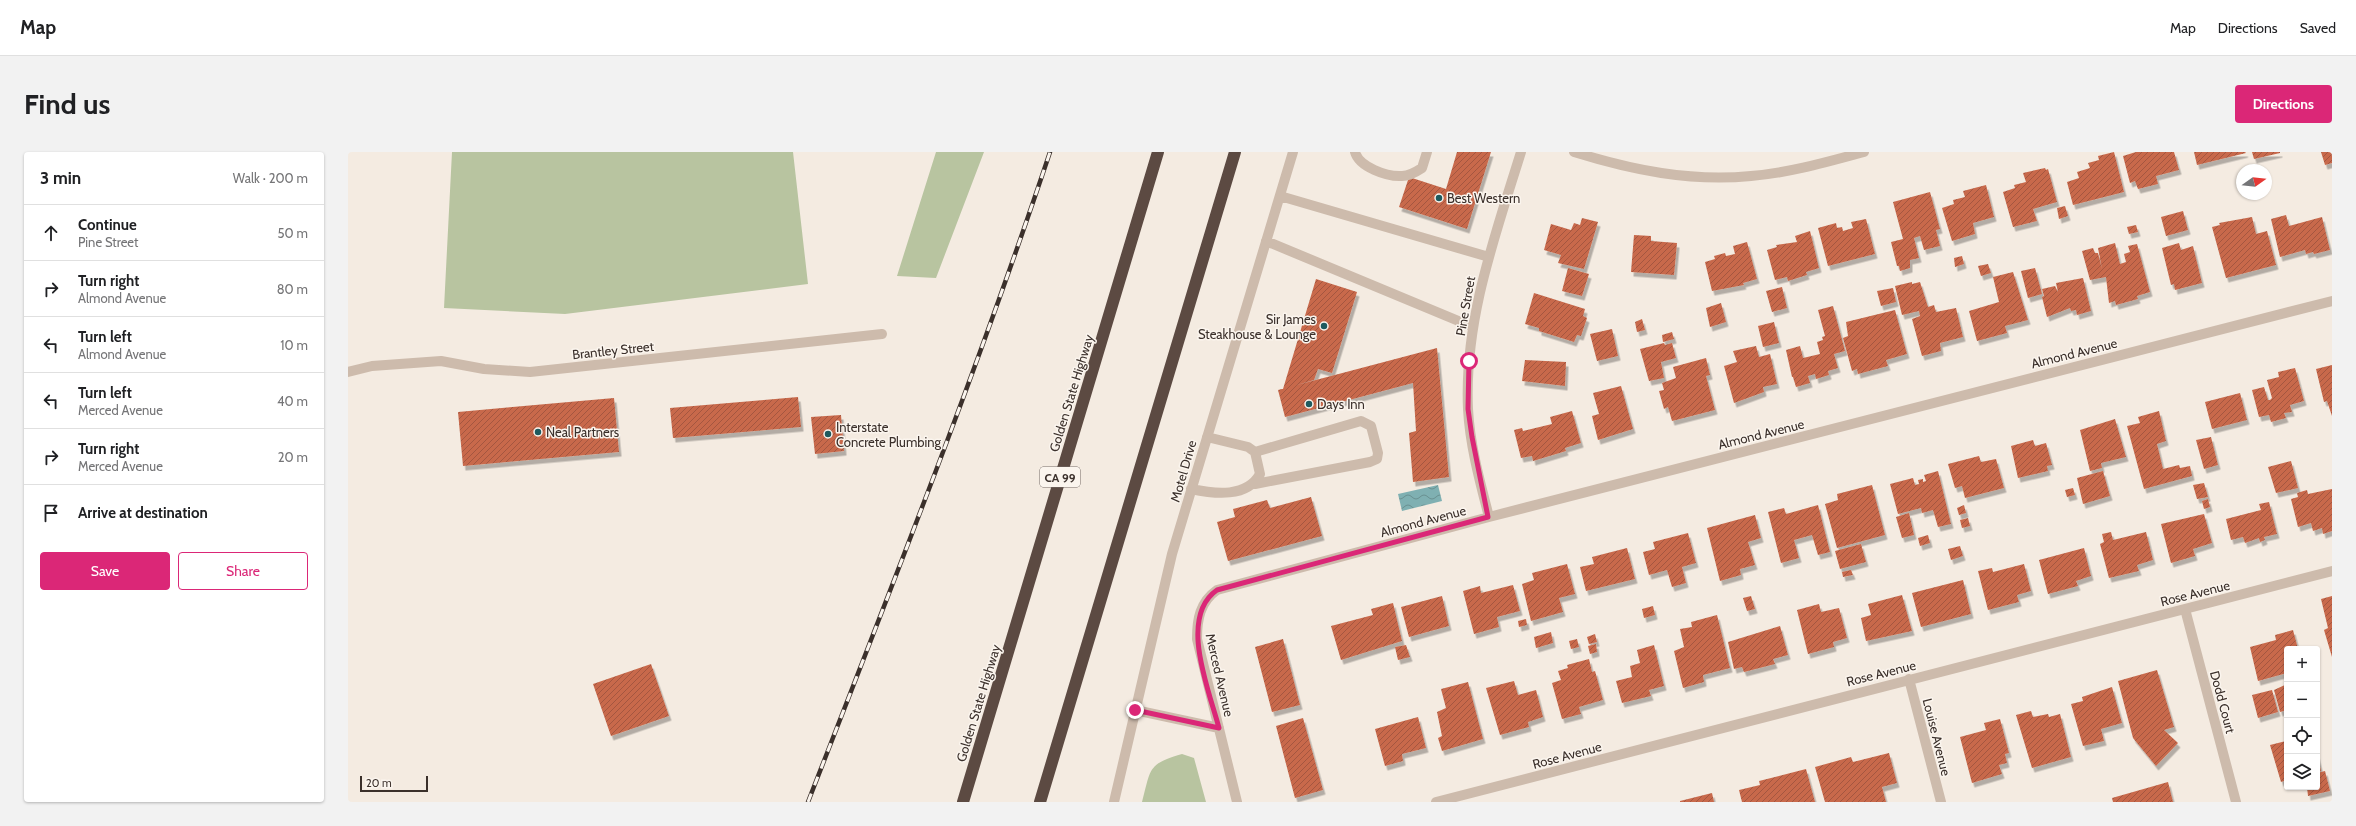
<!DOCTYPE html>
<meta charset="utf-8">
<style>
body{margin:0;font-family:Cabin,sans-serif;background:#f2f2f2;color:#202124}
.controls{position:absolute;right:12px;bottom:12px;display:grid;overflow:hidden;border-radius:4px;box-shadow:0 1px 3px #0004}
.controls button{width:36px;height:36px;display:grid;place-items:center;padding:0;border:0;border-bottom:1px solid #e0e0e0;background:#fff;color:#202124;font:20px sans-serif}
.compass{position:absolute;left:1888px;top:12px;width:36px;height:36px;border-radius:50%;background:#fff;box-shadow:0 1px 3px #0004;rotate:75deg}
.scale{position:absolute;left:12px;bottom:10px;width:68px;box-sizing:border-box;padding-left:4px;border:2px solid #3b302b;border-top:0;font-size:11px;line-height:14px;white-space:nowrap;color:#3b302b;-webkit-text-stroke:3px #fbf5ee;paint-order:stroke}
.stop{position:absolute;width:12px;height:12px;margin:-9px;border:3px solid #db2777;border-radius:50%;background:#fff}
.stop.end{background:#db2777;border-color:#fff;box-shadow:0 1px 4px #0008}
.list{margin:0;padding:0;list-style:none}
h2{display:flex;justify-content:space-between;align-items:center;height:52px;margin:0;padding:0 16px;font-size:17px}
h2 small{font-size:13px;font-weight:400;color:#757577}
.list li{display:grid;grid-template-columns:26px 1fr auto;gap:12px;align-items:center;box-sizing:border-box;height:56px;padding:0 16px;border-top:1px solid #e0e0e0}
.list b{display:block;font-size:15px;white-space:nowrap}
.list p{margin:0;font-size:13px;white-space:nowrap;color:#757577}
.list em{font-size:13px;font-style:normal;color:#757577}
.actions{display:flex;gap:8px;padding:12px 16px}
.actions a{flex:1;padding:9px 0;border:1px solid #db2777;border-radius:4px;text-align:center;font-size:14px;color:#db2777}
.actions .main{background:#db2777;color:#fff}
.icon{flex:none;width:22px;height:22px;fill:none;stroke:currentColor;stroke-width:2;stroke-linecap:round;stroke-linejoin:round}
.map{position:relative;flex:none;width:1984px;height:650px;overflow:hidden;border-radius:4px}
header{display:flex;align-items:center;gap:24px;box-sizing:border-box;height:56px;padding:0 20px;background:#fff;border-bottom:1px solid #e0e0e0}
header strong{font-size:19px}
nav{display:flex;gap:22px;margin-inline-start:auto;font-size:14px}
.intro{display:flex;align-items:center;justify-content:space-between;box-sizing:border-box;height:96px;padding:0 24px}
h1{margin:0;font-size:28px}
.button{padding:10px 18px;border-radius:4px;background:#db2777;color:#fff;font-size:14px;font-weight:700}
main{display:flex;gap:24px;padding:0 24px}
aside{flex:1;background:#fff;border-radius:4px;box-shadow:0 1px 3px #0004}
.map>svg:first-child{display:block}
.green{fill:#b8c4a0}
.water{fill:url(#water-waves)}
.building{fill:url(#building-hatch);filter:url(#shadow)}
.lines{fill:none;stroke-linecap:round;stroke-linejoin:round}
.minor{stroke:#cdbbac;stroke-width:10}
.highway{stroke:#5c4a42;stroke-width:12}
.rail-casing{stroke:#3b302b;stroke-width:4.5}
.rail{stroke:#fbf5ee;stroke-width:3;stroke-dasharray:9;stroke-linecap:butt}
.route{stroke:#db2777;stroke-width:5}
.poi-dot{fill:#1f5a5e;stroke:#fbf5ee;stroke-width:1.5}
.labels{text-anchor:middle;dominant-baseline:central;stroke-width:3;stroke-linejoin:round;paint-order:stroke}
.shield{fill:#fbf5ee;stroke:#756b66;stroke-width:1}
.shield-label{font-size:12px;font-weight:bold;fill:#3b302b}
.poi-label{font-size:13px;fill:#3b302b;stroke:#fbf5ee;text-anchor:start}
.street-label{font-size:13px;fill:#3b302b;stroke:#fbf5ee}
</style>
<header>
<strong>Map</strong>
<nav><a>Map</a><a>Directions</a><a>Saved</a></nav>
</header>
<div class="intro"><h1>Find us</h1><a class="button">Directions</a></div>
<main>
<aside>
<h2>3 min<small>Walk · 200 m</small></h2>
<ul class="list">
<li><svg class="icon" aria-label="ahead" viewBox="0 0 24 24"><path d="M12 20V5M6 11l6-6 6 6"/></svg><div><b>Continue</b><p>Pine Street</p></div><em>50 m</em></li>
<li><svg class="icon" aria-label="right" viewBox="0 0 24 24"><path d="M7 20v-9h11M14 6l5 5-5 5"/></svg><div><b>Turn right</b><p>Almond Avenue</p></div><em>80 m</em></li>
<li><svg class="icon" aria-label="left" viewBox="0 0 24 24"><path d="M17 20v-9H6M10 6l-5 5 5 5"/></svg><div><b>Turn left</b><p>Almond Avenue</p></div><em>10 m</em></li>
<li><svg class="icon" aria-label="left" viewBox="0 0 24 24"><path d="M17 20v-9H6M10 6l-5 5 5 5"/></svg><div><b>Turn left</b><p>Merced Avenue</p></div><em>40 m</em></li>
<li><svg class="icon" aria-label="right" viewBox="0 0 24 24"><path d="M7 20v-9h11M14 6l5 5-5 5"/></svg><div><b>Turn right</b><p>Merced Avenue</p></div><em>20 m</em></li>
<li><svg class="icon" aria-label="arrive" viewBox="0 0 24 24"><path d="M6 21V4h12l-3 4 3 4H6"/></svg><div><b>Arrive at destination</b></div></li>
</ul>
<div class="actions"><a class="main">Save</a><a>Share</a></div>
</aside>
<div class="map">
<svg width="1984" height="650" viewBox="0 0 1984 650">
<defs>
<pattern id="water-waves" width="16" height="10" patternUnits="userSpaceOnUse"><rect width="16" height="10" fill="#7fb0b2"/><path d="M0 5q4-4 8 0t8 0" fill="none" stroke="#699091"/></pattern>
<pattern id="building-hatch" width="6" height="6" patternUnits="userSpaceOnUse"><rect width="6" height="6" fill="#c8694b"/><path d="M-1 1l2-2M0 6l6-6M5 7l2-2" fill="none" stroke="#a4573f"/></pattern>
<filter id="shadow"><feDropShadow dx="2.5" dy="4.5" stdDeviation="0" flood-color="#0004"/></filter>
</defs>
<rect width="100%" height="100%" fill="#f4ebe1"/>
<!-- green -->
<path class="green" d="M 104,0 L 445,0 L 460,132 L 217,162 L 96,156 Z
M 588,0 L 636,0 L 588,126 L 549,124 Z
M 834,602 L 846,606 L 858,650 L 794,650 C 803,617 799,612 834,602 Z"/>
<!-- water -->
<path class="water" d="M 1090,333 L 1094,349 L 1054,359 L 1050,342 Z"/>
<!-- building -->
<path class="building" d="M 1109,0 L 1143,0 L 1119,77 L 1051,55 L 1061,25 L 1098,37 Z
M 1766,0 L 1776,40 L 1725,53 L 1719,30 L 1731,26 L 1729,20 L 1742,16 L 1740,11 L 1751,8 L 1750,4 Z
M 1788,0 L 1826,0 L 1831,18 L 1808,24 L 1810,32 L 1790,37 L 1787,29 L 1782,31 L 1775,4 Z
M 1846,0 L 1897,0 L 1898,1 L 1849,13 Z
M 1904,0 L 1932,0 L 1932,1 L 1906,7 Z
M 1973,0 L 1984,0 L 1984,11 L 1977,13 Z
M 1697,16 L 1698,18 L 1700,17 L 1709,50 L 1685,57 L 1689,69 L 1665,75 L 1655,40 L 1667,36 L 1666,33 L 1678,30 L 1675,21 Z
M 1638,33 L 1646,65 L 1625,71 L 1627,82 L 1604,89 L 1594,56 L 1606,52 L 1605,48 L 1617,45 L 1615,39 Z
M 1582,40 L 1592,77 L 1588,78 L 1592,94 L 1576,98 L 1572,84 L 1566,86 L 1571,106 L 1562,108 L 1562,116 L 1552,119 L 1551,114 L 1549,114 L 1543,90 L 1555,87 L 1545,50 Z
M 1717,54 L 1720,64 L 1711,67 L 1709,56 Z
M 1835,59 L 1840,78 L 1818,84 L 1813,65 Z
M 1938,63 L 1941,74 L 1974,65 L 1982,98 L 1966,102 L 1965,100 L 1958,102 L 1957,98 L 1932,105 L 1923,67 Z
M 1904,65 L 1908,82 L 1919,79 L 1928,113 L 1878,126 L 1864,75 L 1872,73 L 1871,71 Z
M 1234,66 L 1250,70 L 1236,117 L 1210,111 L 1213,103 L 1196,98 L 1203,72 L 1223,78 L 1226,71 L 1232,73 Z
M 1518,67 L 1527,102 L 1480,114 L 1470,76 L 1488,71 L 1489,76 L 1494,75 L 1495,79 L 1505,76 L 1503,70 Z
M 1788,73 L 1790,80 L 1781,82 L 1779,75 Z
M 1462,79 L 1471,116 L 1458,120 L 1459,123 L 1440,129 L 1439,125 L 1427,128 L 1419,98 L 1429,95 L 1428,93 L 1449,90 L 1447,84 Z
M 1286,83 L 1303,84 L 1303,89 L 1329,91 L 1326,123 L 1283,120 Z
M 1399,90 L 1409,127 L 1395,131 L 1396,133 L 1364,139 L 1357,110 L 1367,107 L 1366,104 L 1377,101 L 1378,104 L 1387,102 L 1385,94 Z
M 1767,91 L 1772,112 L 1778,110 L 1776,102 L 1782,100 L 1780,94 L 1789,92 L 1802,140 L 1789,144 L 1790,147 L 1768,153 L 1767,149 L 1761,151 L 1758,125 L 1742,128 L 1734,99 L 1745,96 L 1747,101 L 1750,101 L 1754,117 L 1750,96 Z
M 1831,91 L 1833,98 L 1845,94 L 1854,131 L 1827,138 L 1826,132 L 1823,133 L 1814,96 Z
M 1614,104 L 1616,112 L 1607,115 L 1606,106 Z
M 1640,112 L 1643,121 L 1633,124 L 1630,114 Z
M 1220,116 L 1241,122 L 1234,144 L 1214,139 Z
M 1687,116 L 1694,142 L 1680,146 L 1673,119 Z
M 1665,120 L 1680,168 L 1657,174 L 1659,181 L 1629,189 L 1621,159 L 1651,150 L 1645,125 Z
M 1735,126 L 1743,159 L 1729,163 L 1728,158 L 1723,159 L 1722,156 L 1699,165 L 1694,145 L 1696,144 L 1694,137 L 1707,134 L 1710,140 L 1708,131 Z
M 968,127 L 1009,140 L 984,221 L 970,217 L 966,228 L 935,237 Z
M 1564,130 L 1564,132 L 1572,130 L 1580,155 L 1586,153 L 1588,160 L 1608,156 L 1615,185 L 1592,191 L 1593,199 L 1574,204 L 1564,167 L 1572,164 L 1571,159 L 1554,163 L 1547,134 Z
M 1434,135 L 1439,156 L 1424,160 L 1418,139 Z
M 1545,136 L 1548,150 L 1533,154 L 1529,139 Z
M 1186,141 L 1237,157 L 1235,164 L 1239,166 L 1233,184 L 1229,183 L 1226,190 L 1191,179 L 1191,176 L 1177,172 Z
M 1373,151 L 1378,170 L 1362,175 L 1358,156 Z
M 1485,154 L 1497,199 L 1486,202 L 1490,216 L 1480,219 L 1481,223 L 1468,227 L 1467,222 L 1460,224 L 1462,231 L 1448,235 L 1445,225 L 1444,225 L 1438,198 L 1452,194 L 1455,206 L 1472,202 L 1469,190 L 1475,188 L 1474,185 L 1477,184 L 1470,158 Z
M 1547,158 L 1559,202 L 1538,208 L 1540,214 L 1510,222 L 1509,217 L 1504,219 L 1495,186 L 1500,184 L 1498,170 Z
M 1294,167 L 1297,178 L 1289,180 L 1287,170 Z
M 1426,170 L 1431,191 L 1415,195 L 1410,174 Z
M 1264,177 L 1270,204 L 1249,209 L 1242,182 Z
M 1324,180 L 1326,187 L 1315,190 L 1314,183 Z
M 1316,191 L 1317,193 L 1324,191 L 1328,206 L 1313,210 L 1316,226 L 1301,229 L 1292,197 Z
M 1408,194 L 1411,205 L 1422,202 L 1429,232 L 1415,235 L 1416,240 L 1386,251 L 1376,214 L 1389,210 L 1385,199 Z
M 1089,196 L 1101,325 L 1065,330 L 1061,281 L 1068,279 L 1065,231 L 937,265 L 930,238 Z
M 1358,206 L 1362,223 L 1358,224 L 1367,258 L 1324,269 L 1320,255 L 1316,257 L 1311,239 L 1316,238 L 1314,231 L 1328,226 L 1325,215 Z
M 1177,208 L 1218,210 L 1217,234 L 1174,229 Z
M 1984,213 L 1984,264 L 1979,249 L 1976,250 L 1968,217 Z
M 1947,216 L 1956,249 L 1942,253 L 1944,260 L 1936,261 L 1938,266 L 1923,270 L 1921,263 L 1911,265 L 1904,238 L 1916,235 L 1920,248 L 1922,248 L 1924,246 L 1919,228 L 1931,225 L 1930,220 Z
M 1273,234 L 1285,277 L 1250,288 L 1244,264 L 1251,262 L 1245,241 Z
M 1892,241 L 1899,268 L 1864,277 L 1857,250 Z
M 450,245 L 453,275 L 325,286 L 322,256 Z
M 266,246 L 271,300 L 115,314 L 110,260 Z
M 1224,259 L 1233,291 L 1217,296 L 1218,299 L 1185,309 L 1184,304 L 1173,306 L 1166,278 L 1174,276 L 1175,279 L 1204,272 L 1202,265 Z
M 1811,259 L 1818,289 L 1809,292 L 1815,317 L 1831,313 L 1832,316 L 1842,314 L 1844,324 L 1796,337 L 1779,274 L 1792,271 L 1790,265 Z
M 493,263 L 496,299 L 467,302 L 463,265 Z
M 1767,267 L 1778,305 L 1753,311 L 1754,316 L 1742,319 L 1732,278 Z
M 1863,285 L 1870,313 L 1856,317 L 1848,288 Z
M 1685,288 L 1687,294 L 1698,291 L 1704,313 L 1699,314 L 1700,319 L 1670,326 L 1663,294 Z
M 1631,304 L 1633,310 L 1648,307 L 1656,336 L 1617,346 L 1614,334 L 1607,336 L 1600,312 Z
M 1943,309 L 1950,336 L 1928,341 L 1920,315 Z
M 1590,319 L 1603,372 L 1590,375 L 1585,358 L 1574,361 L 1573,356 L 1550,362 L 1542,332 L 1565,326 L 1567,333 L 1571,332 L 1570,328 L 1575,327 L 1575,330 L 1578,329 L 1576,323 Z
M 1755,319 L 1762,344 L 1735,352 L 1729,326 Z
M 1856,331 L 1860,345 L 1849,347 L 1845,333 Z
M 1524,333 L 1537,383 L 1489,396 L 1477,352 L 1490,348 L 1489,342 Z
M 1725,336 L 1727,343 L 1719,345 L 1717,338 Z
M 1984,337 L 1984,379 L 1975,382 L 1974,376 L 1965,379 L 1963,371 L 1950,375 L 1943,347 L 1950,345 L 1949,341 L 1959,338 L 1960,342 Z
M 963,345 L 974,384 L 880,409 L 869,370 L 887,365 L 885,357 L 919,348 L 922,356 Z
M 1860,347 L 1862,355 L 1856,357 L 1854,349 Z
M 1921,350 L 1929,382 L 1916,385 L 1917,388 L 1912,390 L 1911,386 L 1897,391 L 1895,385 L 1883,388 L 1878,367 L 1913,358 L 1911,352 Z
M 1470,353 L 1482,400 L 1470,403 L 1464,383 L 1446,388 L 1451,406 L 1433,411 L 1420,360 L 1436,356 L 1438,362 Z
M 1616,353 L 1618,361 L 1611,363 L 1609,356 Z
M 1561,361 L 1566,383 L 1554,386 L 1548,365 Z
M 1856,362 L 1864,391 L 1845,397 L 1847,404 L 1823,411 L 1813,372 Z
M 1407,363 L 1413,386 L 1400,390 L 1407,413 L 1392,417 L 1393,423 L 1372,429 L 1359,376 Z
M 1620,366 L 1622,374 L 1614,376 L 1612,368 Z
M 1763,380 L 1765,388 L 1798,380 L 1805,408 L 1789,413 L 1791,419 L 1761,426 L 1752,392 L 1756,390 L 1754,382 Z
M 1340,381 L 1348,411 L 1334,415 L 1338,431 L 1324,435 L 1319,418 L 1301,423 L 1295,400 L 1307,397 L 1305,390 Z
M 1580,383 L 1582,391 L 1572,394 L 1570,386 Z
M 1513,392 L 1518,410 L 1492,417 L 1487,399 Z
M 1612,394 L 1615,404 L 1603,408 L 1600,397 Z
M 1279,396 L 1287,427 L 1238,439 L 1232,415 L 1246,412 L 1244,405 Z
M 1736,396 L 1743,424 L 1728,429 L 1730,434 L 1700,442 L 1691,408 Z
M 1219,412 L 1227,442 L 1211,446 L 1215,460 L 1183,469 L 1174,432 L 1186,428 L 1184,421 Z
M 1676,412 L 1683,439 L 1669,443 L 1671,450 L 1640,458 L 1630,419 L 1644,416 L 1645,420 Z
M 1503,418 L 1505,423 L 1495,425 L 1494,420 Z
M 1615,428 L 1623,462 L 1573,475 L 1564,441 Z
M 1165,433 L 1172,459 L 1149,465 L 1151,475 L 1126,482 L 1115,439 L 1132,434 L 1133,441 Z
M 1554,443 L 1564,479 L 1518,489 L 1513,466 L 1523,463 L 1520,452 Z
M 1094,444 L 1101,474 L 1061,485 L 1053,455 Z
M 1403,444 L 1407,457 L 1399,459 L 1395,446 Z
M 1984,444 L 1984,505 L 1976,478 L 1980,476 L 1973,447 Z
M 1045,451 L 1054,489 L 993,508 L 983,474 L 1025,463 L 1023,457 Z
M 1471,452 L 1473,460 L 1491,456 L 1499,486 L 1485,490 L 1486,495 L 1460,502 L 1449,458 Z
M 1305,454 L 1307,463 L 1296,466 L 1294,457 Z
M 1369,463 L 1382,516 L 1355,523 L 1356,530 L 1335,536 L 1326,499 L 1336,495 L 1332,477 L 1344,475 L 1343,470 Z
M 1178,467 L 1179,473 L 1171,475 L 1170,469 Z
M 1432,474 L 1440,503 L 1425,507 L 1427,512 L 1396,520 L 1394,515 L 1386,517 L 1380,490 Z
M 1945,478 L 1950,497 L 1939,497 L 1939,521 L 1910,529 L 1902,495 L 1928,488 L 1927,483 Z
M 1203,480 L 1205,491 L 1188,496 L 1186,485 Z
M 1247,482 L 1249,490 L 1241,492 L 1239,485 Z
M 935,487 L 952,553 L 924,560 L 907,495 Z
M 1229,487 L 1231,495 L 1223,497 L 1221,489 Z
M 1248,492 L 1249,500 L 1242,502 L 1240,494 Z
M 1058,493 L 1062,505 L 1050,508 L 1047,495 Z
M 1306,493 L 1316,534 L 1301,538 L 1303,544 L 1274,551 L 1268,529 L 1284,525 L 1282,514 L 1292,511 L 1289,498 Z
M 1241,507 L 1244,520 L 1247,519 L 1255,548 L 1231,555 L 1233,562 L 1214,567 L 1204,531 L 1213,528 L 1210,519 L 1220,516 L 1219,513 Z
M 303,512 L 321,564 L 263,584 L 245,532 Z
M 1809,518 L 1826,575 L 1816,578 L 1830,591 L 1808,614 L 1785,586 L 1770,529 Z
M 1166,529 L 1170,543 L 1188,538 L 1195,565 L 1180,570 L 1181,575 L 1152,583 L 1138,536 Z
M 1120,530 L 1135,587 L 1094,599 L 1090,586 L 1094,584 L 1089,560 L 1098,556 L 1093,537 Z
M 1939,532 L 1939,558 L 1932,560 L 1926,538 Z
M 1764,535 L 1774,571 L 1753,577 L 1756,589 L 1735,594 L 1723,552 L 1735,549 L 1734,545 Z
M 1924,538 L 1930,560 L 1910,566 L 1904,543 Z
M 1683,559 L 1685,565 L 1700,562 L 1701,565 L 1712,562 L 1723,605 L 1684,616 L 1668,563 Z
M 1070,565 L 1078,596 L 1054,602 L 1055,609 L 1037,614 L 1027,577 Z
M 955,566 L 975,638 L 947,646 L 928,574 Z
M 1652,567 L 1661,601 L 1657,602 L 1659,611 L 1651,613 L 1654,622 L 1624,631 L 1612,585 L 1638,578 L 1636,571 Z
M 1936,582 L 1939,582 L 1939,628 L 1933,630 L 1922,593 L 1938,589 Z
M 1541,601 L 1549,631 L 1534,635 L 1538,650 L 1477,650 L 1467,615 L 1503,605 L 1505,610 Z
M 1969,602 L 1973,619 L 1969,620 Z
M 1458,617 L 1467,650 L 1394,650 L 1391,638 L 1412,633 L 1411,629 Z
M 1977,619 L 1982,639 L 1960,644 L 1959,635 L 1969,635 L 1969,621 Z
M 1820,630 L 1825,650 L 1765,650 L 1764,646 Z
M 1364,641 L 1366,650 L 1332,650 L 1332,649 Z"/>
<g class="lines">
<!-- minor -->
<path class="minor" d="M 1007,0 C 1011,15 1039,25 1054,24 C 1061,24 1068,20 1074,16 L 1079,0
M 1226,0 C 1284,18 1342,30 1403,24 C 1441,21 1479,10 1516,0
M 932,44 L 1141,105
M 918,89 L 1125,175
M 0,220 L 24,214 L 93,209 L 136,217 L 182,220 L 534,182
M 907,300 L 1013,269 L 1023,274 L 1030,301 L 1029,307 L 1022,310 L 907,332
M 843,337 C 867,342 899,346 912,322 L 907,300 L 900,295 L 859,285
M 1141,365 C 1132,330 1122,294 1120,257 C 1116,168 1147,84 1173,0
M 1837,457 L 1888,650
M 1561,527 L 1593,650
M 787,558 L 871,576
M 766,650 L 824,402 L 945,0
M 889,650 L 849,487 C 849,467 852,450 869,438 L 1141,365 L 1984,149
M 1088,650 L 1984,419"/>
<!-- highway -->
<path class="highway" d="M 615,650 L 810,0
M 692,650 L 887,0"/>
<!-- rail casing -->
<g class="rail-casing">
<path id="rail" d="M 460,650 C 544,434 629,219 702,0"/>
</g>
<!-- rail -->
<use href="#rail" class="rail"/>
</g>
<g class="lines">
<!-- route -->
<path class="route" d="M 787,558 L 871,576 C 861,538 830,465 869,438 L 1140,365 L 1124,285 L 1120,257 L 1121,209"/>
</g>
<!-- markers -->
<g class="poi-dot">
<circle cx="1091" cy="46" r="4"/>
<circle cx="976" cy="174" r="4"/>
<circle cx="961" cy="252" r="4"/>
<circle cx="190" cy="280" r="4"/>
<circle cx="480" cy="282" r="4"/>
</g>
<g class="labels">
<!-- shield labels -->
<rect class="shield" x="692" y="315" width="40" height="20" rx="3"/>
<g class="shield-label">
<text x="712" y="325">CA 99</text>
</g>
<!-- poi labels -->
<g class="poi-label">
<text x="1099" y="46">Best Western</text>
<text x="968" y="167" text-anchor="end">Sir James<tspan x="968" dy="15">Steakhouse &amp; Lounge</tspan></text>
<text x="969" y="252">Days Inn</text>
<text x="488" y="275">Interstate<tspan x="488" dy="15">Concrete Plumbing</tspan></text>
<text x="198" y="280">Neal Partners</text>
</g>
<!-- street labels -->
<g class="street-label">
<text transform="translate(1117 154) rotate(-80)">Pine Street</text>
<text transform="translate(265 198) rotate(-6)">Brantley Street</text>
<text transform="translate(1726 201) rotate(-14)">Almond Avenue</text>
<text transform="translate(723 241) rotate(-73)">Golden State Highway</text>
<text transform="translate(1413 282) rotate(-14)">Almond Avenue</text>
<text transform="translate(835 319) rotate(-74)">Motel Drive</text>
<text transform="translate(1075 369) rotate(-15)">Almond Avenue</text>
<text transform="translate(1847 441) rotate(-14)">Rose Avenue</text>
<text transform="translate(1533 521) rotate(-14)">Rose Avenue</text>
<text transform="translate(872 523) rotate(77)">Merced Avenue</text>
<text transform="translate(1875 550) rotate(75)">Dodd Court</text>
<text transform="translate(630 551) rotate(-73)">Golden State Highway</text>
<text transform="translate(1589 585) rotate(76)">Louise Avenue</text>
<text transform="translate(1219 603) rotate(-15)">Rose Avenue</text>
</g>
</g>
</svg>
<div class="controls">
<button>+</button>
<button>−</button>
<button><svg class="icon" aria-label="locate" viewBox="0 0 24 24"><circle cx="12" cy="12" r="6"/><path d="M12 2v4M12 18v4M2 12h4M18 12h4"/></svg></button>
<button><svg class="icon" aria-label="layers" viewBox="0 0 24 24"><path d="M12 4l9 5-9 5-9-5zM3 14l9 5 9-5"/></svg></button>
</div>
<svg class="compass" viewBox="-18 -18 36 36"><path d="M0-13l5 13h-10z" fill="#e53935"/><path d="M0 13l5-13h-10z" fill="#757577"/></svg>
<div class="scale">20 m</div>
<div class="stop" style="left:1121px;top:209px"></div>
<div class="stop end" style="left:787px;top:558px"></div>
</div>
</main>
